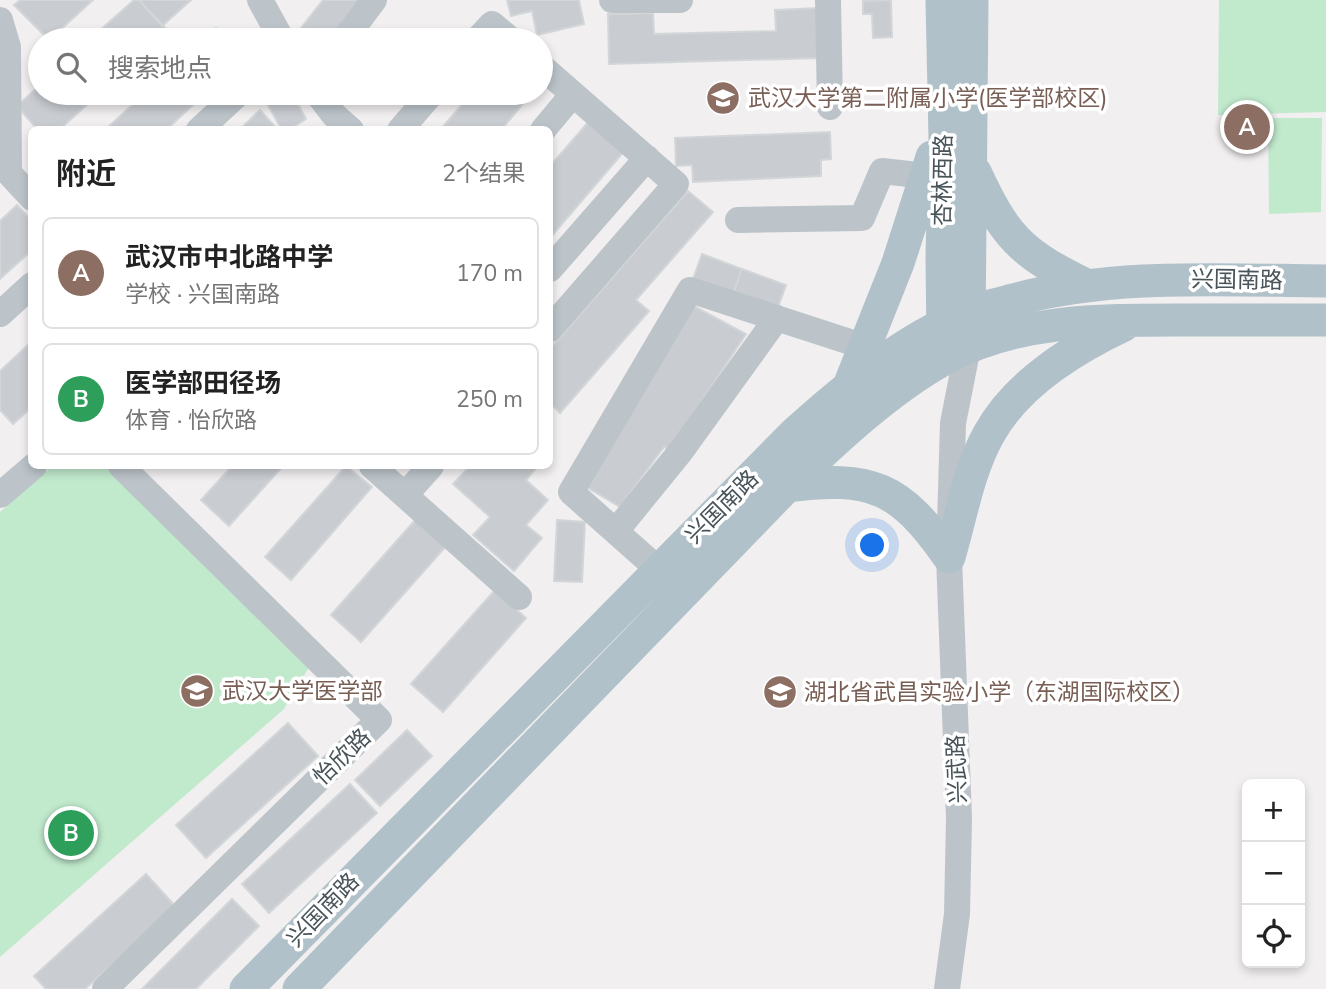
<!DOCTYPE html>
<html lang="zh">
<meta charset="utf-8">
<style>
body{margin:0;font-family:"Nunito Sans","Noto Sans SC",sans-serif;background:#f6f6f6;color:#222}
.controls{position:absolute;right:21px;bottom:21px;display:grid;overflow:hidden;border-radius:10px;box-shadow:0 4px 10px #0003}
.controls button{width:63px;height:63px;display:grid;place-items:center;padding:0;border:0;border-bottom:2px solid #e0e0e0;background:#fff;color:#222;font:35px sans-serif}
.you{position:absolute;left:873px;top:546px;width:24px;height:24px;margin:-18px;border:5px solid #fff;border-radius:50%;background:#1a73e8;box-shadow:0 0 0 10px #1a73e833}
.badge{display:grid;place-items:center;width:46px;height:46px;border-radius:50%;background:#7c3aed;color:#fff;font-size:23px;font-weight:700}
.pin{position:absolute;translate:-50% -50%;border:4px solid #fff;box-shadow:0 2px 7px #0006}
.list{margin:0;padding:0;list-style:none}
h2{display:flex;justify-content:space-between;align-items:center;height:91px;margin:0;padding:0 28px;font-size:30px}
h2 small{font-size:23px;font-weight:400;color:#767676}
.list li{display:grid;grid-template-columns:46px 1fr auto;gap:21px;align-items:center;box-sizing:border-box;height:112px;margin:0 14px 14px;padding:0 14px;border:2px solid #e0e0e0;border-radius:10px}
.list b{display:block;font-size:26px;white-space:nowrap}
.list p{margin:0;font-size:23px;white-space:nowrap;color:#767676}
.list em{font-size:23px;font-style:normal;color:#767676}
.icon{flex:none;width:38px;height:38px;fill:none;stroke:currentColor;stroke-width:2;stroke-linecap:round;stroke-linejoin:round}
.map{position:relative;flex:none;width:1326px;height:989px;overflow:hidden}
.search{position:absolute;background:#fff;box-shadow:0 4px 10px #0003;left:28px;top:28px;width:525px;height:77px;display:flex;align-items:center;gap:18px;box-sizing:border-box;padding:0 24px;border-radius:38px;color:#767676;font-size:26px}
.panel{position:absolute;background:#fff;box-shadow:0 4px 10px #0003;left:28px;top:126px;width:525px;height:343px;border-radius:10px}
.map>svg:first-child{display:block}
.green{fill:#c1eacd}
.building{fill:#c9ccd1;stroke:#d3d6d9;stroke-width:2}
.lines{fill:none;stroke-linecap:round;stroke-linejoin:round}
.minor{stroke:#bcc4ca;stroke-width:26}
.major{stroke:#b1c1ca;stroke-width:33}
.labels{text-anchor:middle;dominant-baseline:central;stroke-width:7;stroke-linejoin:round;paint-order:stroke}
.education-label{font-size:23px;fill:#785e54;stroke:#fff;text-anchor:start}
.street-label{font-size:23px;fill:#49545a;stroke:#fff}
</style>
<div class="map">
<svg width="1326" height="989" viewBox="0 0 1326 989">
<rect width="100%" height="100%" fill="#f1efef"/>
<!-- green -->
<path class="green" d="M 1219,0 L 1326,0 L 1326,112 L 1218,115 Z
M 1268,118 L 1322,118 L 1321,212 L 1269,214 Z
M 52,466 L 106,466 L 311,664 L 284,709 L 0,957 L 0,512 Z"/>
<!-- building -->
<path class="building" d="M 20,0 L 93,0 L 49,40 L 14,5 Z
M 134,0 L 139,0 L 168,31 L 158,40 L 89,40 Z
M 139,0 L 191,0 L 162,26 Z
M 323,0 L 362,0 L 331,40 L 316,40 L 301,28 Z
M 507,0 L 579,0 L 584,24 L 537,35 L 532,11 L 511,16 Z
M 891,0 L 892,37 L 873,38 L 872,14 L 863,14 L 863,1 Z
M 819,8 L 820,58 L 609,64 L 608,14 L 653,13 L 654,34 L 776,31 L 775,10 Z
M 216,28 L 227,40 L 203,40 Z
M 40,85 L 40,93 L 100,93 L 59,130 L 38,130 L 17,106 Z
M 145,93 L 206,93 L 166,130 L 105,130 Z
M 261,93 L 292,93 L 306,119 L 289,130 L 282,130 Z
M 472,93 L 532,93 L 501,130 L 440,130 Z
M 260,110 L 278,130 L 239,130 Z
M 591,119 L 626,149 L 550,238 L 550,166 Z
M 830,132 L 831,159 L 821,160 L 821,176 L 693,182 L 692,165 L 676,166 L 675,138 Z
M 688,191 L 713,212 L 636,300 L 649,311 L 560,413 L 550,403 L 550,349 Z
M 17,205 L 32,221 L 32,250 L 0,279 L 0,221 Z
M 702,254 L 742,269 L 733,294 L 693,279 Z
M 742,269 L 786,285 L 777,310 L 733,294 Z
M 690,304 L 746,334 L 670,449 L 664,447 L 620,507 L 583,485 Z
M 32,341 L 32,407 L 13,424 L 0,410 L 0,371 Z
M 232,466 L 283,466 L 229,526 L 201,500 Z
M 346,466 L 372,487 L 291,580 L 265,557 Z
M 470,466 L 538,466 L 526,480 L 548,500 L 526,525 L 542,538 L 514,571 L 473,535 L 490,517 L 453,484 Z
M 417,518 L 447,545 L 361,642 L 331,615 Z
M 557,520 L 585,522 L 582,582 L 554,581 Z
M 495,590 L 526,618 L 443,712 L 411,684 Z
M 288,723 L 318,756 L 206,858 L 176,825 Z
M 407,730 L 432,756 L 380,806 L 355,780 Z
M 350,784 L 377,813 L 269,913 L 242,884 Z
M 146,874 L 176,907 L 85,989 L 46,989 L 34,976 Z
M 232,899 L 259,926 L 196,989 L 142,989 Z"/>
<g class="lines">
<!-- minor -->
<path class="minor" d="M 260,0 L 282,40
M 612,0 L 680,0
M 828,0 L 830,107
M 0,20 L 8,47 L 9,173 L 32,198
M 344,40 L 374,0
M 477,40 L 492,24 L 511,40
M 541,66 L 676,184 L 550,329
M 317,93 L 334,115 L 351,130
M 199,130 L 239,93
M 400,130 L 432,93
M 543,130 L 573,94
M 738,220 L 862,218 L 882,171 L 927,176
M 550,269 L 647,158
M 0,314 L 32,285
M 372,466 L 519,597
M 0,495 L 34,466
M 405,495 L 431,466
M 616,531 L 681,451 L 777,318
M 659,570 L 571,492 L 690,290 L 881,352
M 105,989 L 379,720 L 121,466
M 947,989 L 957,914 L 959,818 L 949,557 L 953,423 L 968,347"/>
<!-- major -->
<path class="major" d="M 942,0 L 945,139 L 942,256 L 943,344
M 975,172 C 1005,237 1021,253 1084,284
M 969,331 L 972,0
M 849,386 L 898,263 L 932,157
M 787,486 C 872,475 900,487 949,557
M 949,557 C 961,517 968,471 989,434 C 1017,383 1073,349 1124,325
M 246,989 L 794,434 C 846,387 903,340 968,313 C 981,307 996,305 1009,301 C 1112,273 1220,280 1326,281
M 299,989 L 787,486 C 833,442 888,390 944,359 C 1016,319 1103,320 1183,320 C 1230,320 1278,320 1326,320"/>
</g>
<!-- icons -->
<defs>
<g id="school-disc" transform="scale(1.75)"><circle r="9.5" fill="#8d6e63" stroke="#fff"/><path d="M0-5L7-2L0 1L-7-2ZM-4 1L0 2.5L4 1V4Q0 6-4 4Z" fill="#fff"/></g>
<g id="university-disc" transform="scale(1.75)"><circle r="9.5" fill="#8d6e63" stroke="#fff"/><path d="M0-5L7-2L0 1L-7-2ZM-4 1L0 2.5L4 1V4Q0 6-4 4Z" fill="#fff"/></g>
</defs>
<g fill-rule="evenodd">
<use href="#school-disc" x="723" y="98"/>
<use href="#university-disc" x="197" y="691"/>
<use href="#school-disc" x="780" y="692"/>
</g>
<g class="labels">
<!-- education labels -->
<g class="education-label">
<text x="748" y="98">武汉大学第二附属小学(医学部校区)</text>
<text x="222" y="691">武汉大学医学部</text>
<text x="804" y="692">湖北省武昌实验小学（东湖国际校区）</text>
</g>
<!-- street labels -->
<g class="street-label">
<text transform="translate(943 180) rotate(-89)">杏林西路</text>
<text transform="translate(1237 280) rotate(1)">兴国南路</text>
<text transform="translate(722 507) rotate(-45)">兴国南路</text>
<text transform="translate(342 757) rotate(-44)">怡欣路</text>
<text transform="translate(957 769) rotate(-92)">兴武路</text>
<text transform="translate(323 910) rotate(-46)">兴国南路</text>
</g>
</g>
</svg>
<div class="controls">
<button>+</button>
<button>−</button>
<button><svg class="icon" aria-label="locate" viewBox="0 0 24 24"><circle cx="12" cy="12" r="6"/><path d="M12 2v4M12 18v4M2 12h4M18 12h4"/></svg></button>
</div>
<div class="you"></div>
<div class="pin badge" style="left:1247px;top:127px;background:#8d6e63">A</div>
<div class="pin badge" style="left:71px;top:833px;background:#2e9e5b">B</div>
<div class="search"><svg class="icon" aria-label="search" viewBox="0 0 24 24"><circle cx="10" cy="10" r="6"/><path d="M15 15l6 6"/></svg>搜索地点</div>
<section class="panel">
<h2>附近<small>2个结果</small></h2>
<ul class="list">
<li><span class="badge" style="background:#8d6e63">A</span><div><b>武汉市中北路中学</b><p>学校 · 兴国南路</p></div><em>170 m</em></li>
<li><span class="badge" style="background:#2e9e5b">B</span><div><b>医学部田径场</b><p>体育 · 怡欣路</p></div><em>250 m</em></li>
</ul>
</section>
</div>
